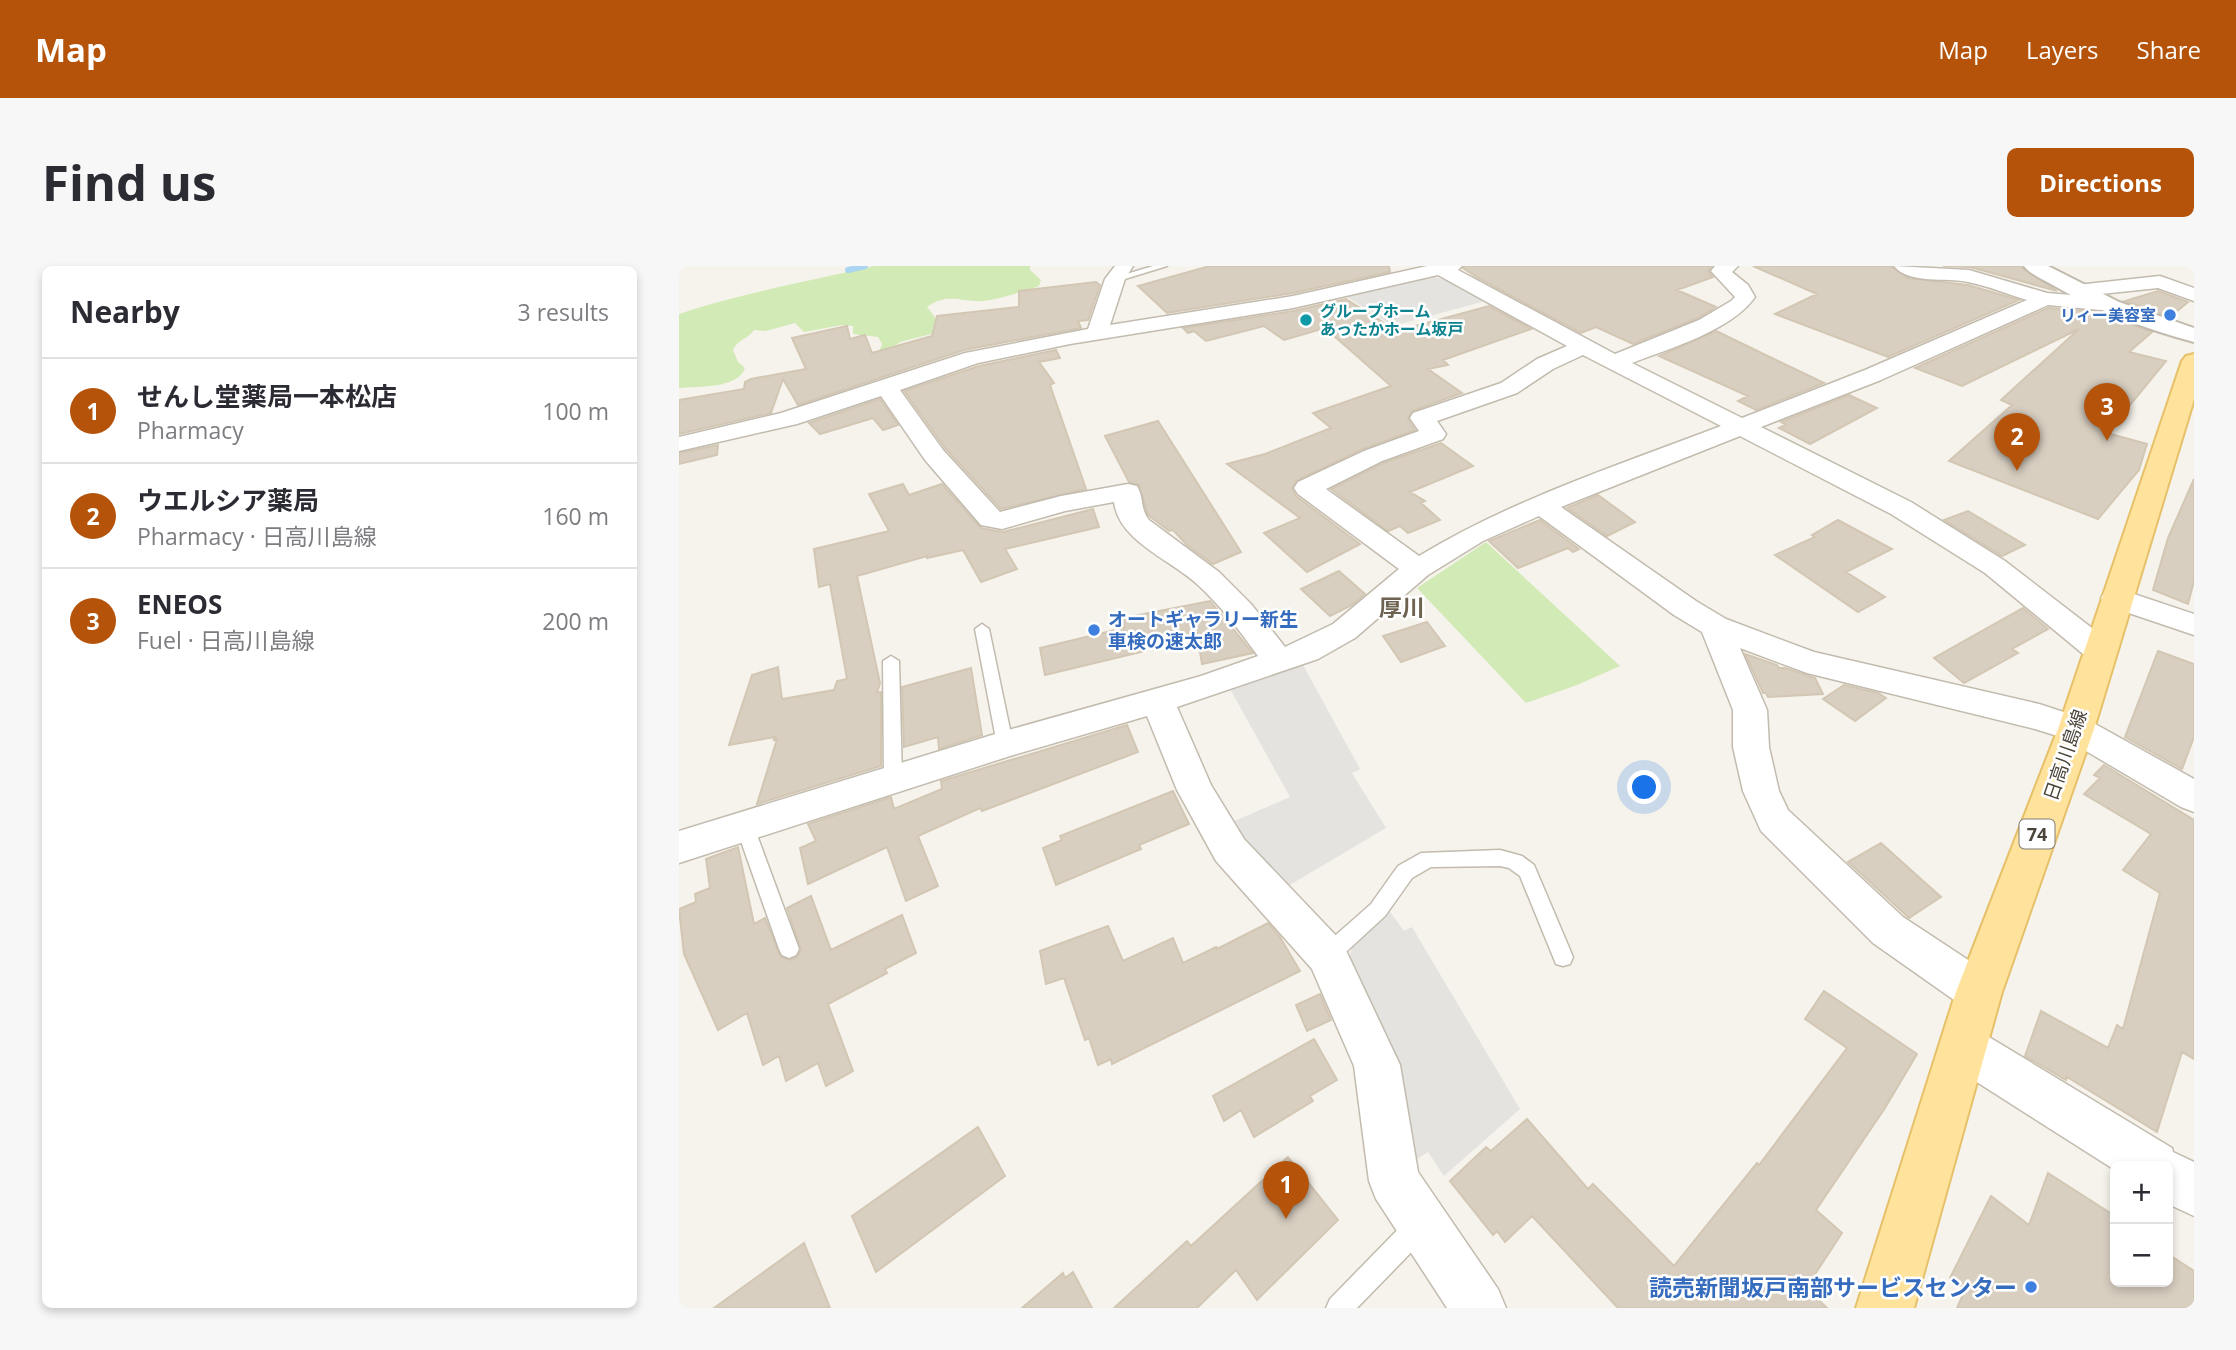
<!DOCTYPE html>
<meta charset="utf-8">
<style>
body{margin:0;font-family:"Open Sans","Noto Sans JP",sans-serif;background:#f7f7f7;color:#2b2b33}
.controls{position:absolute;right:21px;bottom:21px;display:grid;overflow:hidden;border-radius:10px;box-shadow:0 4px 10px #0003}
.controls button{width:63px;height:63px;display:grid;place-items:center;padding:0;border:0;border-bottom:2px solid #e1e1e2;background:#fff;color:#2b2b33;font:35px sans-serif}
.you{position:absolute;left:966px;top:522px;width:24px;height:24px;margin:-18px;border:5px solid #fff;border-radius:50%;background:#1a73e8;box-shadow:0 0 0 10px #1a73e833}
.badge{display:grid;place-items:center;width:46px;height:46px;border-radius:50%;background:#b45309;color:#fff;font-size:23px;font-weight:700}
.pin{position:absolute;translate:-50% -58px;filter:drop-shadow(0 2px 4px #0008)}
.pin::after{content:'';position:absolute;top:37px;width:24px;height:21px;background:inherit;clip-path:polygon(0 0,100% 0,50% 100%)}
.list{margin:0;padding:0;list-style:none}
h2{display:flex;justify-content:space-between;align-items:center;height:91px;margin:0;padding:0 28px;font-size:30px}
h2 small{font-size:23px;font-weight:400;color:#7c7c81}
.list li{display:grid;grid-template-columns:46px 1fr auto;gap:21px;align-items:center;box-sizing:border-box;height:105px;padding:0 28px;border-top:2px solid #e1e1e2}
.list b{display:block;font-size:26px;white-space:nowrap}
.list p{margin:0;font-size:23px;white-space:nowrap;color:#7c7c81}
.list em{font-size:23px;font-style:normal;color:#7c7c81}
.map{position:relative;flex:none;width:1515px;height:1042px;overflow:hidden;border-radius:10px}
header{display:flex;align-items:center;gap:42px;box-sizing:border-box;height:98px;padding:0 35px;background:#b45309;color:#fff}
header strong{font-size:33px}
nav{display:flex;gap:38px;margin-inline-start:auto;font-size:24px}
.intro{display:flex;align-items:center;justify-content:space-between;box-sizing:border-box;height:168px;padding:0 42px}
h1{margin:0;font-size:49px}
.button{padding:18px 32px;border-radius:10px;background:#b45309;color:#fff;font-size:24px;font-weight:700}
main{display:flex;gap:42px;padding:0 42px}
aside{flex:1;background:#fff;border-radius:10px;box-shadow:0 4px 10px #0003}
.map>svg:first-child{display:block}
.green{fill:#d2eab5}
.parking{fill:#e5e3e0}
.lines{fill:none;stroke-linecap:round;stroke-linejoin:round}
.stream{stroke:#a9d4f2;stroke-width:6}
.building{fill:#d8cfc1;stroke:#d3c7b4;stroke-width:2}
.service-casing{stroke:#c2bbae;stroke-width:3}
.minor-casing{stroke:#c2bbae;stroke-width:3}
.tertiary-casing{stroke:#c2bbae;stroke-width:4}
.primary-casing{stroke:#e6c16a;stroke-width:4}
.service{fill:#fff;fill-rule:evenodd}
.minor{fill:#fff;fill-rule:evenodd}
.tertiary{fill:#fff;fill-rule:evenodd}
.primary{fill:#ffe39c;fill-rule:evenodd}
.shop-dot{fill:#3f7fe0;stroke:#fff;stroke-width:2.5}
.culture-dot{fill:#0f9aa8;stroke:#fff;stroke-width:2.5}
.labels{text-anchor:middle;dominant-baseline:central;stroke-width:5;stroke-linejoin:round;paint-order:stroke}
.far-culture-label{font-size:16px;font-weight:bold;fill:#0d838f;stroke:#fff;text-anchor:start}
.far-shop-label{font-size:16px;font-weight:bold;fill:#366cbe;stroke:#fff;text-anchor:end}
.shield{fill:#fff;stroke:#817c74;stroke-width:2}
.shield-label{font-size:18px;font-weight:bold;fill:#4b4439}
.shop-label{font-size:19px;font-weight:bold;fill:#366cbe;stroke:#fff;text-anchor:start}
.street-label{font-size:19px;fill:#4b4439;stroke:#fff}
.quarter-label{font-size:23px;font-weight:bold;fill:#6e6250;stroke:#fff}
.near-shop-label{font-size:23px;font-weight:bold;fill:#366cbe;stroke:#fff;text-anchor:end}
</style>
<header>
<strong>Map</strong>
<nav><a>Map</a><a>Layers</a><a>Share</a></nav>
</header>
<div class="intro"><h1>Find us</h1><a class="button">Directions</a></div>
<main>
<aside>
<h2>Nearby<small>3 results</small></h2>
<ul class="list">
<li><span class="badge">1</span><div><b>せんし堂薬局一本松店</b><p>Pharmacy</p></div><em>100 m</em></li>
<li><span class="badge">2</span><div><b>ウエルシア薬局</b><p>Pharmacy · 日高川島線</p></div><em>160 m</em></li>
<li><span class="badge">3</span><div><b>ENEOS</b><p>Fuel · 日高川島線</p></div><em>200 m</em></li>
</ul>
</aside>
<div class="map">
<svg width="1515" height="1042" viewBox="0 0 1515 1042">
<rect width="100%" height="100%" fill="#f6f3ec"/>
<!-- green -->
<path class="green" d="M 195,0 L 351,0 L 351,4 L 362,14 L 360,20 C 347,25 313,35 301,35 C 280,35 267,27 248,41 L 256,51 L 256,67 L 221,76 L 210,84 L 200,86 L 203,78 L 199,71 L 174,68 L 174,60 L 163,59 L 125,66 L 116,57 L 87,65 L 75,64 C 69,73 59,73 54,84 L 59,96 L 66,102 C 59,123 19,120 0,122 L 0,48 C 64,27 130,15 195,0 Z
M 807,276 L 941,400 L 898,419 L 847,437 L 738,322 Z"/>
<!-- parking -->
<path class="parking" d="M 755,11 L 768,14 L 810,34 L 714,60 L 665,29 Z
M 623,397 L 681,503 L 673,507 L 707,562 L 604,623 L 551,557 L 611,531 L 550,421 Z
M 709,643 L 725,665 L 733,661 L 841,843 L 765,910 L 749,886 L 732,897 L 668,698 L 675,676 Z"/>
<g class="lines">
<!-- stream -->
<path class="stream" d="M 169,4 L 186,0"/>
</g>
<!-- building -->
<path class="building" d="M 531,0 L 710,0 L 711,6 L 614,27 L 488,47 L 459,20 Z
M 786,0 L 1033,0 L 1029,5 L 1034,11 L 998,24 L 1037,41 L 1019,52 L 954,78 L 917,61 L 902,67 L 799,12 L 784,2 Z
M 1074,0 L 1212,0 L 1229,12 L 1289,19 L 1340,34 L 1209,91 L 1096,48 L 1138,28 Z
M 1264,0 L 1340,0 L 1378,25 L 1291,1 Z
M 417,16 L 421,19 L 409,54 L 399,55 L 402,62 L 285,84 L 119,139 L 104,113 L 92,147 L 0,168 L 0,134 L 65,123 L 66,116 L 72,113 L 127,103 L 113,72 L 168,60 L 171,73 L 186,69 L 193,87 L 253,70 L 258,50 L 340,41 L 340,25 Z
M 1479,25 L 1509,36 L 1491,51 L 1446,35 Z
M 667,33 L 718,65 L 810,40 L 852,63 L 764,94 L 769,99 L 749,103 L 783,127 L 733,145 L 729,153 L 736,164 L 684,183 L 617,215 L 613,223 L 617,230 L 681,278 L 628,306 L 585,267 L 621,252 L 548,198 L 586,188 L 652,162 L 634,147 L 712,120 L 646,62 L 605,74 L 585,60 L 527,75 L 515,65 L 509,67 L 504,62 L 614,45 Z
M 1369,42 L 1422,46 L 1473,66 L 1450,86 L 1487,95 L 1428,167 L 1468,178 L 1460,204 L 1419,253 L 1270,195 L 1333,139 L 1322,134 L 1400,63 L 1283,120 L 1236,102 Z
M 1037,65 L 1145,117 L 1077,144 L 1059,135 L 1069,130 L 980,90 Z
M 377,84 L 381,92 L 360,96 L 375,117 L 371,119 L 407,223 L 322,243 L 266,182 L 225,125 L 300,100 Z
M 1170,129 L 1198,142 L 1131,178 L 1100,162 L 1107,159 L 1102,156 Z
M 201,133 L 219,159 L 204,164 L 194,152 L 141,168 L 130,157 Z
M 479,155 L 562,286 L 534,298 L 508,279 L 494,264 L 490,265 L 469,249 L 460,219 L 450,216 L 426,170 Z
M 762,177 L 794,200 L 731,226 L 746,235 L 742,237 L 761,254 L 729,267 L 721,260 L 709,265 L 652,223 L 704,197 Z
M 39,179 L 38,189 L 0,198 L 0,187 Z
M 1515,213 L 1515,315 L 1509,338 L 1474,324 L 1489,272 Z
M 224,218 L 230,229 L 263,218 L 302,262 L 324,266 L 414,243 L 420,261 L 326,283 L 338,303 L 302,316 L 284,284 L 248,292 L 248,290 L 178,310 L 201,417 L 198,427 L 202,426 L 202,500 L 78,538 L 98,473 L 95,474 L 96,471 L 50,479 L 73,409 L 99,401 L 103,433 L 155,424 L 158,415 L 168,413 L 151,318 L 140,321 L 135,283 L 210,265 L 190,228 Z
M 919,229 L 956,256 L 928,270 L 888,242 Z
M 1289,245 L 1346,279 L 1323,290 L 1265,254 Z
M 861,254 L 900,283 L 894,286 L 889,282 L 839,302 L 810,275 Z
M 1159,254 L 1213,283 L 1167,306 L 1206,331 L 1179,346 L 1096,289 L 1136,271 L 1133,269 Z
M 660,305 L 686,328 L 673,339 L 651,350 L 622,323 Z
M 531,335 L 574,387 L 523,398 L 518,367 L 465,377 L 466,385 L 366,409 L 361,382 L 445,362 L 444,352 Z
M 1344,342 L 1369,363 L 1333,383 L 1339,387 L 1285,417 L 1255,392 Z
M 748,356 L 766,380 L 722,396 L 704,370 Z
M 1479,385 L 1515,398 L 1515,471 L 1503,503 L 1446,471 Z
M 1066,388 L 1098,399 L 1100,402 L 1106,402 L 1136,412 L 1144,428 L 1089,431 L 1087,427 L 1084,427 Z
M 292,402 L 303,469 L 260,483 L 259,471 L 225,481 L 223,421 Z
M 1165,419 L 1199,427 L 1207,432 L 1176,455 L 1144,433 Z
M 448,459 L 459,486 L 303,545 L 301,542 L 239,570 L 259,620 L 227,635 L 208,581 L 129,618 L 121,582 L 137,575 L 129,558 L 212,531 L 215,543 L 263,523 L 262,515 Z
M 1425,499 L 1515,554 L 1515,793 L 1503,786 L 1478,866 L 1388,811 L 1387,814 L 1346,790 L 1362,745 L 1429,782 L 1438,759 L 1444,763 L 1481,627 L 1444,604 L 1472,568 L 1405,528 L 1421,512 L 1415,509 Z
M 494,525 L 510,558 L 460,579 L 462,583 L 377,619 L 364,582 L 383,574 L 381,570 Z
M 1202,577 L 1233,605 L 1262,631 L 1230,652 L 1169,596 Z
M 59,581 L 75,658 L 86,652 L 102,691 L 111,694 L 118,691 L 122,684 L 108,642 L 132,630 L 152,684 L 223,649 L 237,687 L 206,703 L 208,707 L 149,738 L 174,805 L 147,820 L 139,797 L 107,815 L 100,790 L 84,799 L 68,747 L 39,764 L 5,688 L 0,643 L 17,636 L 16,628 L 31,622 L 27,593 Z
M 589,657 L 601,671 L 621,705 L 433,798 L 432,793 L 419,799 L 410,772 L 406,774 L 385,712 L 367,718 L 361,685 L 429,660 L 444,695 L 494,672 L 504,697 L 537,681 L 538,683 Z
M 1145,725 L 1238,788 L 1206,842 L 1137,944 L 1163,967 L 1127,1022 L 1148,1042 L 939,1042 L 853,950 L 826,976 L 818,965 L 814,969 L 771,915 L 807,881 L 812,885 L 848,853 L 909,923 L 914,918 L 995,1000 L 1078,897 L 1080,899 L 1168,782 L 1126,753 Z
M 641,728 L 652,754 L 628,765 L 617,739 Z
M 635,773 L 658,814 L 631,830 L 634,835 L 575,871 L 562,844 L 545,855 L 534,830 Z
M 299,861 L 326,910 L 197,1006 L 173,950 Z
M 609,891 L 659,954 L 578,1034 L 557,1004 L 518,1042 L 435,1042 L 508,975 L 512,980 Z
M 1369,907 L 1436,950 L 1436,1016 L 1489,1016 L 1489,988 L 1515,1005 L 1515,1042 L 1278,1042 L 1286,1024 L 1271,1012 L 1312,930 L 1350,959 Z
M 125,977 L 151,1042 L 35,1042 Z
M 394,1006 L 413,1042 L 343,1042 L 384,1007 L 386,1012 Z"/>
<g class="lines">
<!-- service casing -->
<g class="service-casing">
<path id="service" d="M 474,0 L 488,0 L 436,16 L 431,13 Z
M 303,358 L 310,363 L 334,478 L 326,484 L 318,478 L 296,363 Z
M 212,390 L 220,395 L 223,513 L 220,518 L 208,518 L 205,513 L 204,395 Z
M 66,554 L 72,556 L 75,561 L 120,683 L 117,689 L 110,692 L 103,689 L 100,683 L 57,561 L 60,556 Z
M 821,584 L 843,590 L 855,599 L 894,691 L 891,698 L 884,700 L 877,698 L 841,610 L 830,602 L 821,600 L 752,601 L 733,612 L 706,650 L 655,697 L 648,699 L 641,697 L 638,690 L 641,683 L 692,638 L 719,600 L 742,587 Z
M 741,947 L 750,950 L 753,959 L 750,968 L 678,1042 L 647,1042 L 651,1033 L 732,950 Z"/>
</g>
<!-- minor casing -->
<g class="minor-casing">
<path id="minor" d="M 436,0 L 454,0 L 446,13 L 431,59 L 614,30 L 748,0 L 783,0 L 779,4 L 936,88 L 1020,54 L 1052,35 L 1056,31 L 1032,5 L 1036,0 L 1059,0 L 1053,6 L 1069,19 L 1076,31 C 1052,65 991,82 953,97 L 1063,152 L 1186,104 L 1348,34 C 1328,28 1309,20 1289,16 C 1268,11 1230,19 1215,0 L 1290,4 L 1368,27 L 1392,29 L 1388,25 L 1398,19 L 1481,10 L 1515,22 L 1515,35 L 1479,22 L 1403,30 L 1428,34 L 1431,38 L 1428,42 L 1421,44 L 1369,39 L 1202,114 L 1082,161 L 1232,236 L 1326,295 L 1431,376 L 1436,384 L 1431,392 L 1420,395 L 1409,392 L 1306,307 L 1212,248 L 1061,170 L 882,241 L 1017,335 L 1047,353 L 1135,386 L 1360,438 L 1409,454 L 1515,513 L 1515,546 L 1502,541 L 1385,472 L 1356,463 L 1128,407 L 1061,382 L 1088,444 L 1090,481 L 1100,525 L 1109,544 L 1224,651 L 1315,711 L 1322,726 L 1315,741 L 1300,747 L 1285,741 L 1194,677 L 1082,565 L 1064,525 L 1054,481 L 1054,444 L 1023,366 L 995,349 L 860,250 L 804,275 L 749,309 L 676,372 L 639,393 L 498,441 L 532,519 L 565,573 L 663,676 L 721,799 L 739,906 L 819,1023 L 827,1042 L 768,1042 L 697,933 L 690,915 L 675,800 L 633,703 L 537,595 L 498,524 L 468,450 L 331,490 L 0,597 L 0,565 L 326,465 L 522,410 L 579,390 C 561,365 542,340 519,319 C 493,294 440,276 435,236 L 386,245 L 323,263 L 302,259 L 246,194 L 202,130 L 118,158 L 0,185 L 0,171 L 102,147 L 286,87 L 409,63 L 426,13 ZM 759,9 L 888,80 L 858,93 L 822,117 L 734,147 L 731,152 L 740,165 L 685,185 L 619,216 L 615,222 L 619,228 L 720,303 L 654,358 L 606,381 L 572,338 L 540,306 L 470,254 C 461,243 465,231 458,220 L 449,218 L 382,230 L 321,246 L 264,184 L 221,124 L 299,97 L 391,78 L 614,42 ZM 904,89 L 1042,160 C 940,199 834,233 740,290 L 647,223 L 703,195 L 764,173 L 767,168 L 758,155 L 838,127 L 874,103 Z
M 1437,322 L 1515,348 L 1515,369 L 1426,339 L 1422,332 L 1426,325 Z
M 1284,759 L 1300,765 L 1493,882 L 1494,886 L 1515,896 L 1515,950 L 1489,938 L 1489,900 L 1436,900 L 1436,904 L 1268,797 L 1261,781 L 1268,765 Z"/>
</g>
<!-- tertiary casing -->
<g class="tertiary-casing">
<path id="tertiary" d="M 1345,0 L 1369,0 L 1440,36 L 1515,62 L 1515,76 C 1465,63 1417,44 1372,18 C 1363,13 1351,8 1345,0 Z"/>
</g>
<!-- primary casing -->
<g class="primary-casing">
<path id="primary" d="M 1515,88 L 1515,133 L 1415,463 L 1323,726 L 1235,1042 L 1177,1042 L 1277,726 L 1379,463 L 1503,95 L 1507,90 Z"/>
</g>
<!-- service -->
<use href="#service" class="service"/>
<!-- minor -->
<use href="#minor" class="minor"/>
<!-- tertiary -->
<use href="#tertiary" class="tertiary"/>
<!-- primary -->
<use href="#primary" class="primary"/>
</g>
<!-- markers -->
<g class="shop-dot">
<circle cx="1491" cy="49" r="7"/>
<circle cx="415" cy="364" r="7"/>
<circle cx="1352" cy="1021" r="7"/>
</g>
<circle class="culture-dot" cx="627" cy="54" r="7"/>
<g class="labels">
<!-- far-culture labels -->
<g class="far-culture-label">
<text x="641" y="45">グループホーム<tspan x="641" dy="18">あったかホーム坂戸</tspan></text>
</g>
<!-- far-shop labels -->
<g class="far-shop-label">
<text x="1477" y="49">リィー美容室</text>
</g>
<!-- shield labels -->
<rect class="shield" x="1340.5" y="553.5" width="35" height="29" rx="5"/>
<g class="shield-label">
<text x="1358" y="568">74</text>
</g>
<!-- shop labels -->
<g class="shop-label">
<text x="429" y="353">オートギャラリー新生<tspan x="429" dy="22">車検の速太郎</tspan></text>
</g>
<!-- street labels -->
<g class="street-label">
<text transform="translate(1386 489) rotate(-71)">日高川島線</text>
</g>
<!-- quarter labels -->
<g class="quarter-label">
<text x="723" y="341">厚川</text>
</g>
<!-- near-shop labels -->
<g class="near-shop-label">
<text x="1338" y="1021">読売新聞坂戸南部サービスセンター</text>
</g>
</g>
</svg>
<div class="controls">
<button>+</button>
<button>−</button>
</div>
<div class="you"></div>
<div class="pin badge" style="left:607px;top:953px">1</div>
<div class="pin badge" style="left:1338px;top:205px">2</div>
<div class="pin badge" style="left:1428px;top:175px">3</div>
</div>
</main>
